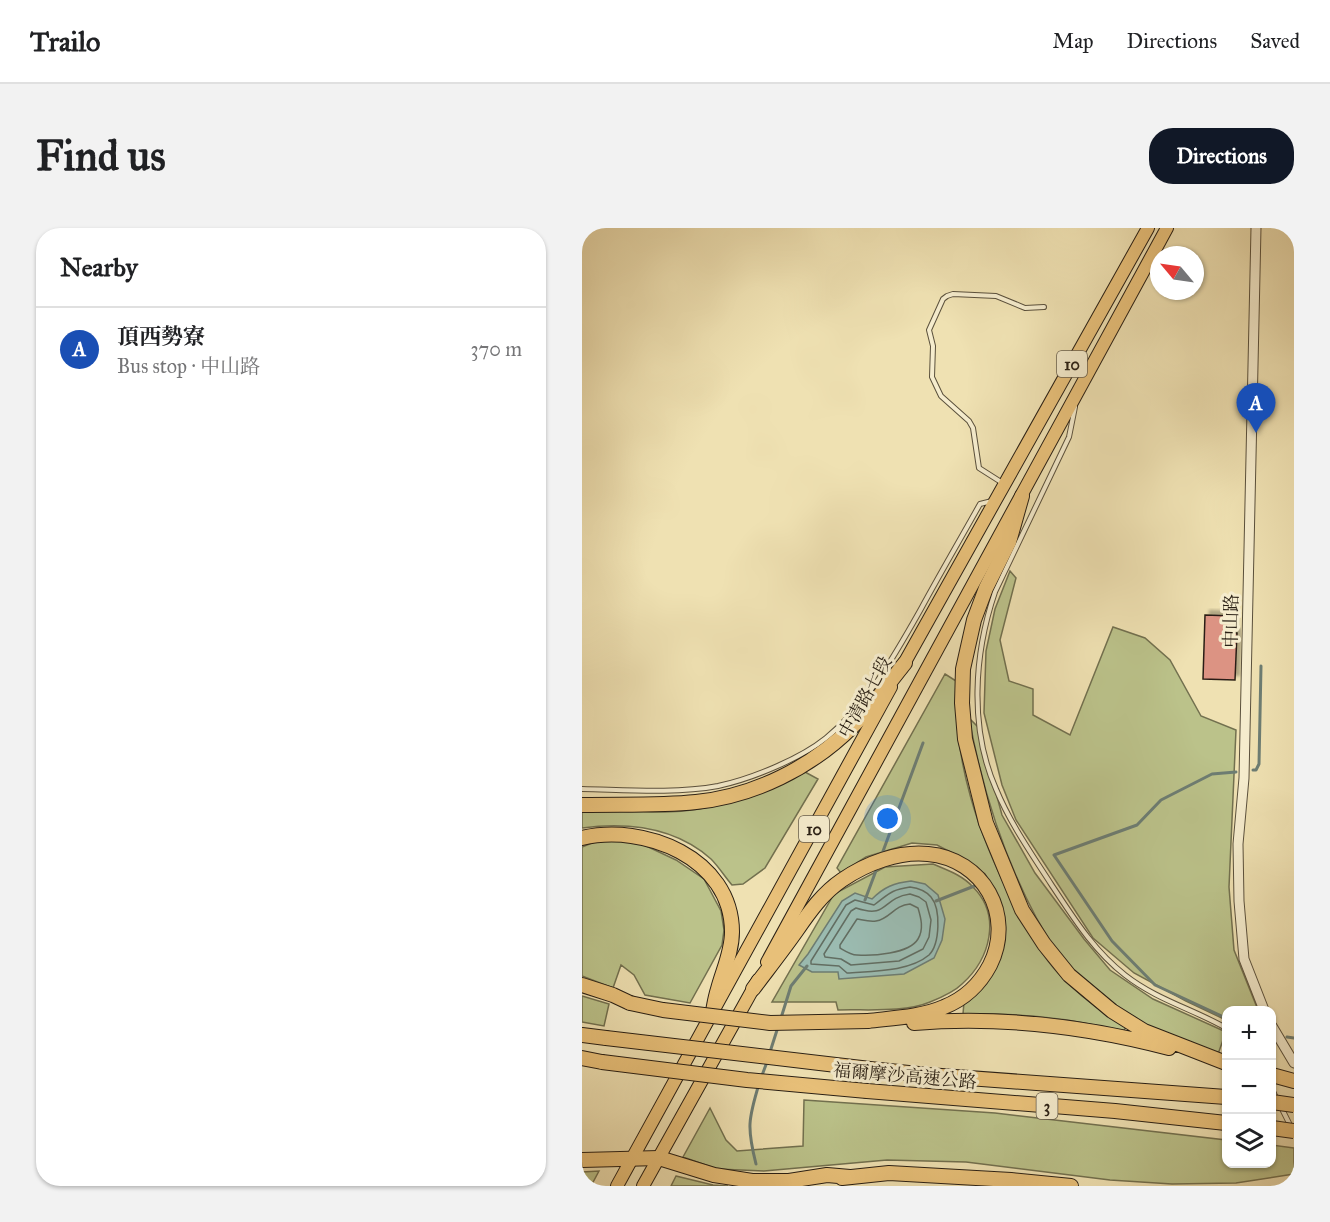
<!DOCTYPE html>
<meta charset="utf-8">
<style>
body{margin:0;font-family:"IM FELL Great Primer","Noto Serif TC",serif;background:#f2f2f2;color:#202124}
.controls{position:absolute;right:18px;bottom:18px;display:grid;overflow:hidden;border-radius:12px;box-shadow:0 2px 4px #0004}
.controls button{width:54px;height:54px;display:grid;place-items:center;padding:0;border:0;border-bottom:2px solid #e0e0e0;background:#fff;color:#202124;font:30px sans-serif}
.compass{position:absolute;left:568px;top:18px;width:54px;height:54px;border-radius:50%;background:#fff;box-shadow:0 2px 4px #0004;rotate:299deg}
.you{position:absolute;left:306px;top:591px;width:21px;height:21px;margin:-15px;border:4px solid #fff;border-radius:50%;background:#1a73e8;box-shadow:0 0 0 9px #1a73e833}
.badge{display:grid;place-items:center;width:39px;height:39px;border-radius:50%;background:#111827;color:#fff;font-size:20px;font-weight:700}
.pin{position:absolute;translate:-50% -50px;filter:drop-shadow(0 2px 3px #0008)}
.pin::after{content:'';position:absolute;top:32px;width:21px;height:18px;background:inherit;clip-path:polygon(0 0,100% 0,50% 100%)}
.list{margin:0;padding:0;list-style:none}
h2{display:flex;justify-content:space-between;align-items:center;height:78px;margin:0;padding:0 24px;font-size:26px}
h2 small{font-size:20px;font-weight:400;color:#757577}
.list li{display:grid;grid-template-columns:39px 1fr auto;gap:18px;align-items:center;box-sizing:border-box;height:84px;padding:0 24px;border-top:2px solid #e0e0e0}
.list b{display:block;font-size:22px;white-space:nowrap}
.list p{margin:0;font-size:20px;white-space:nowrap;color:#757577}
.list em{font-size:20px;font-style:normal;color:#757577}
.icon{flex:none;width:33px;height:33px;fill:none;stroke:currentColor;stroke-width:2;stroke-linecap:round;stroke-linejoin:round}
.map{position:relative;flex:none;width:712px;height:958px;overflow:hidden;border-radius:24px}
header{display:flex;align-items:center;gap:36px;box-sizing:border-box;height:84px;padding:0 30px;background:#fff;border-bottom:2px solid #e0e0e0}
header strong{font-size:28px}
nav{display:flex;gap:33px;margin-inline-start:auto;font-size:21px}
.intro{display:flex;align-items:center;justify-content:space-between;box-sizing:border-box;height:144px;padding:0 36px}
h1{margin:0;font-size:42px}
.button{padding:15px 27px;border-radius:24px;background:#111827;color:#fff;font-size:21px;font-weight:700}
main{display:flex;gap:36px;padding:0 36px}
aside{flex:1;background:#fff;border-radius:24px;box-shadow:0 2px 4px #0004}
.map>svg:first-child{display:block}
.green{fill:#bbc28a;stroke:#72704f;stroke-width:1.5}
.water{fill:#9bbcb2;stroke:#6d7d73;stroke-width:1.5}
.lines{fill:none;stroke-linecap:round;stroke-linejoin:round}
.shore{stroke:#626e63;stroke-width:1.5}
.stream{stroke:#6d7d73;stroke-width:3}
.building{fill:#dc9383;stroke:#291f14;stroke-width:1.5;filter:url(#shadow)}
.service-casing{stroke:#5a503c;stroke-width:6}
.tertiary-casing{stroke:#5a503c;stroke-width:11}
.primary-casing{stroke:#291f14;stroke-width:14}
.motorway-casing{stroke:#291f14;stroke-width:16}
.service{stroke:#f5eccd;stroke-width:4}
.tertiary{stroke:#f5eccd;stroke-width:9}
.primary{stroke:#e8c079;stroke-width:12}
.motorway{stroke:#e8c079;stroke-width:14}
.motorway-bridge-casing{stroke:#291f14;stroke-width:16;stroke-linecap:butt}
.motorway-bridge{stroke:#e8c079;stroke-width:14}
.labels{text-anchor:middle;dominant-baseline:central;stroke-width:6;stroke-linejoin:round;paint-order:stroke}
.shield{fill:#f5eccd;stroke:#665c4c;stroke-width:1.5}
.shield-label{font-size:16px;font-weight:bold;fill:#291f14}
.street-label{font-size:18px;fill:#291f14;stroke:#f5eccd}
</style>
<header>
<strong>Trailo</strong>
<nav><a>Map</a><a>Directions</a><a>Saved</a></nav>
</header>
<div class="intro"><h1>Find us</h1><a class="button">Directions</a></div>
<main>
<aside>
<h2>Nearby<small></small></h2>
<ul class="list">
<li><span class="badge" style="background:#1a4fb4">A</span><div><b>頂西勢寮</b><p>Bus stop · 中山路</p></div><em>370 m</em></li>
</ul>
</aside>
<div class="map">
<svg width="712" height="958" viewBox="0 0 712 958">
<defs>
<filter id="shadow"><feDropShadow dx="4.5" dy="-4.5" stdDeviation="1.5" flood-color="#0004"/></filter>
</defs>
<rect width="100%" height="100%" fill="#efe1b2"/>
<filter id="stains"><feTurbulence type="fractalNoise" baseFrequency=".00333" numOctaves="4"/><feColorMatrix values="0 0 0 0 .2 0 0 0 0 .09 0 0 0 0 .02 0 0 0 .5 -.17"/></filter>
<radialGradient id="worn" r=".72"><stop offset=".6" stop-color="#630" stop-opacity="0"/><stop offset="1" stop-color="#630" stop-opacity=".3"/></radialGradient>
<!-- green -->
<path class="green" d="M 428,343 L 434,350 L 418,412 L 427,453 L 451,461 L 451,487 L 488,507 L 531,399 L 563,410 L 588,432 L 619,488 L 654,502 L 647,659 L 652,722 L 676,782 L 644,782 L 644,792 L 604,773 L 552,745 L 511,710 L 434,592 L 420,557 L 402,485 L 404,423 L 413,381 Z
M 363,446 L 374,453 C 371,533 396,606 432,676 C 444,700 458,726 476,745 C 496,767 519,784 544,799 L 541,804 C 488,789 435,785 381,786 L 382,774 L 414,738 L 413,665 L 403,646 L 378,629 L 355,617 L 330,615 L 284,629 L 259,645 L 255,640 Z
M 387,490 L 396,499 L 420,587 L 453,645 L 502,711 L 528,742 L 571,771 L 644,804 L 636,826 C 613,817 587,809 564,797 C 538,783 512,765 491,744 C 475,729 466,710 455,691 C 421,628 400,560 387,490 Z
M 223,544 L 236,551 L 183,640 L 161,656 L 150,657 C 143,649 137,639 129,631 C 93,599 46,594 0,600 L 0,583 C 28,581 55,584 83,584 C 132,584 179,565 223,544 Z
M 33,611 L 60,616 L 94,632 L 122,651 L 139,683 L 142,702 L 140,717 L 108,775 L 63,767 L 52,747 L 39,737 L 31,760 L 0,748 L 0,619 L 15,613 Z
M 351,636 C 365,642 380,647 391,659 C 420,688 408,731 380,756 C 372,764 358,770 348,774 C 322,785 284,781 256,782 L 254,774 L 190,774 L 252,666 L 303,639 Z
M 0,768 L 27,776 L 22,798 L 0,794 Z
M 222,872 L 413,885 L 644,912 L 644,936 L 690,936 L 690,917 L 712,920 L 712,946 L 654,955 L 590,956 L 528,952 L 384,934 L 305,932 L 182,943 L 135,941 L 101,929 L 128,880 L 144,912 L 155,923 L 221,918 Z
M 17,943 L 9,958 L 0,958 L 0,944 Z
M 94,948 L 131,957 L 146,958 L 89,958 Z"/>
<!-- water -->
<path class="water" d="M 329,653 L 343,656 L 356,667 L 363,691 L 360,712 L 352,730 L 322,746 L 257,751 L 256,744 L 230,744 L 217,737 L 226,726 L 260,673 L 273,665 L 290,671 C 302,659 312,655 329,653 Z"/>
<g class="lines">
<!-- shore -->
<path class="shore" d="M 328,659 C 336,660 343,662 349,669 C 359,681 358,716 347,727 C 327,744 290,743 265,745 L 257,738 L 229,736 L 229,733 L 264,677 L 273,672 L 292,677 C 307,666 308,662 328,659 Z
M 328,666 L 337,669 L 344,674 L 349,692 L 347,709 L 341,721 L 317,733 L 269,737 L 259,731 L 243,729 L 242,726 L 269,683 L 274,680 C 307,691 299,670 328,666 Z
M 328,676 L 336,680 C 339,690 342,701 336,711 C 327,726 290,728 275,727 C 269,727 263,723 258,720 L 258,717 L 275,691 C 281,692 287,694 294,693 C 308,691 312,677 328,676 Z"/>
<!-- stream -->
<path class="stream" d="M 671,542 L 674,542 L 677,536 L 679,438
M 300,626 L 341,515
M 283,672 L 295,640
M 354,673 L 395,657
M 199,790 L 209,758 L 225,738
M 644,790 L 573,757 L 530,713 L 472,627 L 555,597 L 579,572 L 630,546 L 654,544
M 705,809 L 712,810
M 188,824 L 196,799
M 179,850 L 185,834
M 174,936 C 165,900 166,892 177,856"/>
</g>
<!-- building -->
<path class="building" d="M 623,387 L 652,388 L 651,405 L 655,405 L 653,452 L 621,451 Z"/>
<g class="lines">
<!-- service casing -->
<g class="service-casing">
<path id="service" d="M 493,179 L 487,209 L 413,364 C 392,426 387,500 414,561 C 428,595 449,625 469,656 C 491,689 511,722 543,747 C 575,772 611,781 644,800
M 419,254 L 397,240 L 391,200 L 387,193 L 359,168 L 350,149 L 351,118 L 347,102 L 361,71 L 365,68 L 371,66 L 414,68 L 443,80 L 462,79
M 0,561 C 45,562 92,566 136,558 C 169,551 218,531 244,510 C 286,476 314,425 340,379 C 359,344 379,310 398,276 L 410,273
M 690,861 L 694,870
M 699,879 L 709,899"/>
</g>
<!-- tertiary casing -->
<g class="tertiary-casing">
<path id="tertiary" d="M 674,0 L 662,550 L 656,616 L 657,673 L 662,731 L 682,782
M 690,798 L 712,835"/>
</g>
<!-- primary casing -->
<g class="primary-casing">
<path id="primary" d="M 319,441 L 566,0
M 185,734 L 585,0
M 35,958 L 309,459
M 61,958 L 176,752"/>
</g>
<!-- motorway casing -->
<g class="motorway-casing">
<path id="motorway" d="M 440,268 L 427,314 L 404,360 L 392,392 L 381,441 L 380,475 L 383,511 L 404,595 L 440,682 L 462,716 L 487,747 L 530,783 L 562,803 L 644,835
M 0,577 C 38,576 76,578 114,574 C 172,568 229,540 271,498 C 290,479 306,456 323,435
M 0,610 C 62,595 150,630 150,704 C 150,724 141,742 136,761 C 133,770 132,779 130,788
M 0,757 L 31,767 L 48,775
M 171,761 C 186,741 201,722 215,702 C 228,683 241,665 260,652 C 285,635 317,623 346,626 C 401,631 433,687 408,737 C 398,756 382,771 362,779 C 339,789 311,790 286,793
M 332,795 C 419,788 503,798 587,820
M 0,807 L 24,810
M 0,830 L 20,834
M 288,841 L 346,847 L 644,869
M 690,847 L 712,853
M 285,863 L 533,883 L 644,895
M 0,932 L 77,930 L 132,947 L 170,953 L 207,953 L 245,947 L 268,949
M 260,950 L 307,945 L 429,952 L 489,958"/>
</g>
<!-- service -->
<use href="#service" class="service"/>
<!-- tertiary -->
<use href="#tertiary" class="tertiary"/>
<!-- primary -->
<use href="#primary" class="primary"/>
<!-- motorway -->
<use href="#motorway" class="motorway"/>
<!-- motorway-bridge casing -->
<g class="motorway-bridge-casing">
<path id="motorway-bridge" d="M 48,775 L 81,782 L 188,795 L 286,793
M 24,810 L 288,841
M 20,834 L 165,852 L 285,863
M 690,874 L 712,877
M 690,900 L 712,903"/>
</g>
<!-- motorway-bridge -->
<use href="#motorway-bridge" class="motorway-bridge"/>
</g>
<g class="labels">
<!-- shield labels -->
<g class="shield">
<rect x="475" y="123" width="30" height="26" rx="4.5"/>
<rect x="217" y="588" width="30" height="26" rx="4.5"/>
<rect x="454.5" y="865" width="21" height="26" rx="4.5"/>
</g>
<g class="shield-label">
<text x="490" y="136">10</text>
<text x="232" y="601">10</text>
<text x="465" y="878">3</text>
</g>
<!-- street labels -->
<g class="street-label">
<text transform="translate(649 393) rotate(-89)">中山路</text>
<text transform="translate(283 469) rotate(-61)">中清路七段</text>
<text transform="translate(323 848) rotate(5)">福爾摩沙高速公路</text>
</g>
</g>
<rect width="100%" height="100%" filter="url(#stains)"/>
<rect width="100%" height="100%" fill="url(#worn)"/>
</svg>
<div class="controls">
<button>+</button>
<button>−</button>
<button><svg class="icon" aria-label="layers" viewBox="0 0 24 24"><path d="M12 4l9 5-9 5-9-5zM3 14l9 5 9-5"/></svg></button>
</div>
<svg class="compass" viewBox="-18 -18 36 36"><path d="M0-13l5 13h-10z" fill="#e53935"/><path d="M0 13l5-13h-10z" fill="#757577"/></svg>
<div class="you"></div>
<div class="pin badge" style="left:674px;top:205px;background:#1a4fb4">A</div>
</div>
</main>
